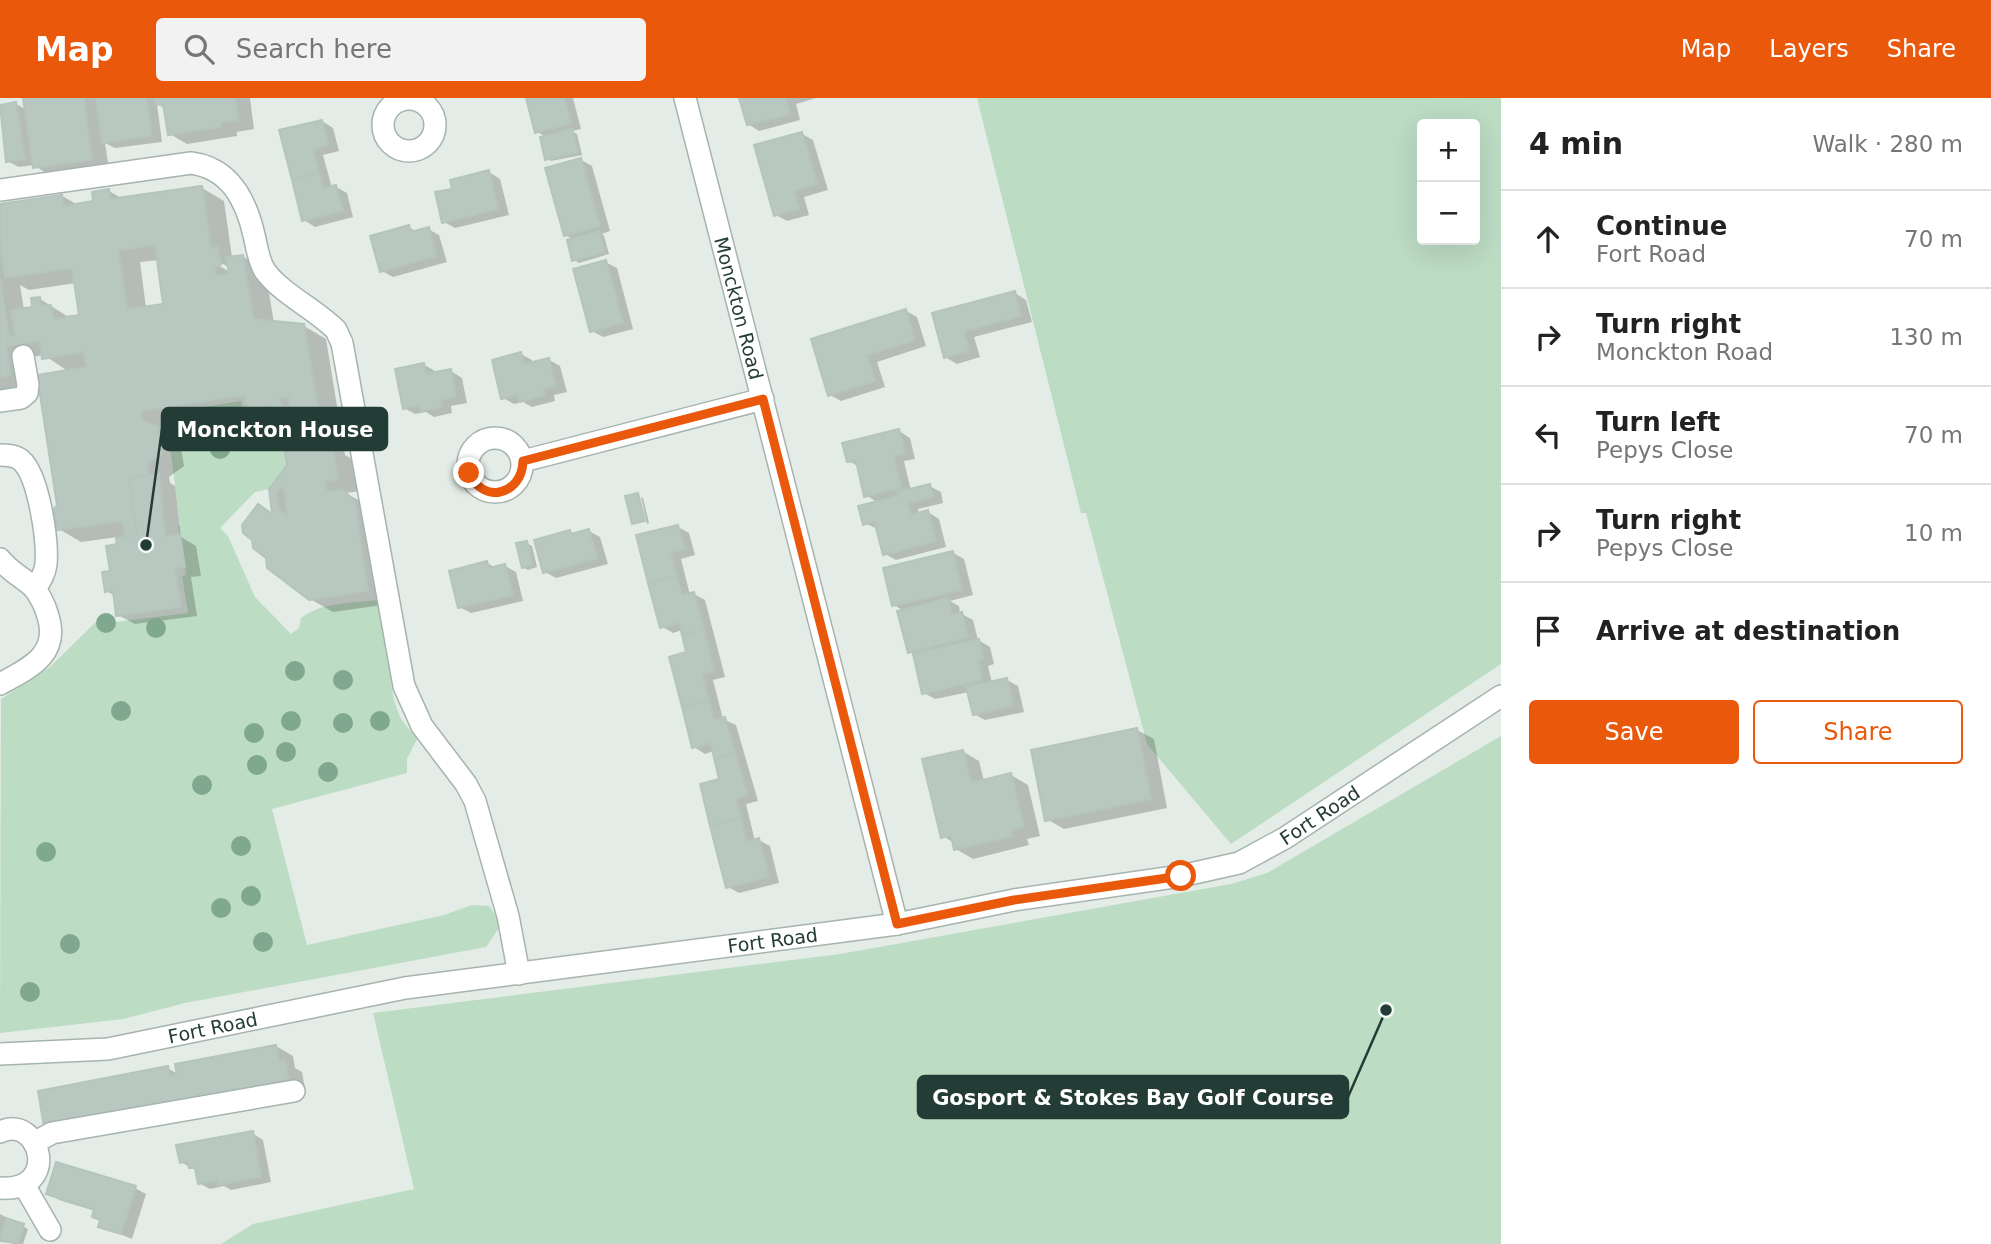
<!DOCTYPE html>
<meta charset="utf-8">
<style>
body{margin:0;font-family:"DejaVu Sans",sans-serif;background:#f2f2f2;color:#222}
.controls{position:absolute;right:21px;top:21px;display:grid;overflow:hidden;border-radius:7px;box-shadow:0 7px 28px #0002}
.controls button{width:63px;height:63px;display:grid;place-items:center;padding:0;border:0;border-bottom:2px solid #e0e0e0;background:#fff;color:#222;font:35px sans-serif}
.stop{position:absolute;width:21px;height:21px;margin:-16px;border:5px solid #ea580c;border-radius:50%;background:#fff}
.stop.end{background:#ea580c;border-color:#fff;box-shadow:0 2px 7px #0008}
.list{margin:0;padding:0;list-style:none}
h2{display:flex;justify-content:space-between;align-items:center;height:91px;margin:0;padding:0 28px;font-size:30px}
h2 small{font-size:23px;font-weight:400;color:#767676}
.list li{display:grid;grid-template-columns:46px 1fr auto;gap:21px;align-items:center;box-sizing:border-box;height:98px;padding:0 28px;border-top:2px solid #e0e0e0}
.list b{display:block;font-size:26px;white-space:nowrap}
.list p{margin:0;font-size:23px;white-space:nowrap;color:#767676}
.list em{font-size:23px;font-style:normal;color:#767676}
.actions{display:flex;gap:14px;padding:21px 28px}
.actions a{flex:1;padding:16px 0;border:2px solid #ea580c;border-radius:7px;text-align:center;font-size:24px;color:#ea580c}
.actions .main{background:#ea580c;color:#fff}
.icon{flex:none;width:38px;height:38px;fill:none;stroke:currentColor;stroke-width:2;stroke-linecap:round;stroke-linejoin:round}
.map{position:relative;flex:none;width:1501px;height:1146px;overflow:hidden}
header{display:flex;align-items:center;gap:42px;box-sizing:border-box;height:98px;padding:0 35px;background:#ea580c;color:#fff}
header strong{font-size:33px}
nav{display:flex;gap:38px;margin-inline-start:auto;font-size:24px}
.search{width:490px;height:63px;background:#f2f2f2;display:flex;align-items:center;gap:18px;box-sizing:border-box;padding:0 24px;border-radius:7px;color:#767676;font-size:26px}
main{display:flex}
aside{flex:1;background:#fff}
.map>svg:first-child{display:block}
.green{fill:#bddcc4;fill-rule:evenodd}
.shadow{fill:#0003;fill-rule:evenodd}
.building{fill:#b8c7c0;stroke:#b5c5be;stroke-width:2;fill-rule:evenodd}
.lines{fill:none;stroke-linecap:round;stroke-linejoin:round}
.minor-casing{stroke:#a6b4ae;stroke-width:24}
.minor{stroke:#fff;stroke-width:21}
.tree{fill:#80a88e}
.route{stroke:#ea580c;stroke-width:9}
.labels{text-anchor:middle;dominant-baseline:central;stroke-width:6;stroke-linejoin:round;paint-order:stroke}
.street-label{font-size:19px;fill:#233c35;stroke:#f3f9f6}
.leader{fill:none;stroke:#233c35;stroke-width:2.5}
.callout-dot{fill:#233c35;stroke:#f3f9f6;stroke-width:2.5}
.callout{fill:#233c35;stroke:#233c35;stroke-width:2.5}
.callout-label{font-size:21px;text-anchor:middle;font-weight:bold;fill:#fff}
</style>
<header>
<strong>Map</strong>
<div class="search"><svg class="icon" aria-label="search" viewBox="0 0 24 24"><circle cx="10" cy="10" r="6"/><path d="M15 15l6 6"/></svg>Search here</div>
<nav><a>Map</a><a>Layers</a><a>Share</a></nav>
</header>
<main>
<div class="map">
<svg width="1501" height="1146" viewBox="0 0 1501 1146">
<rect width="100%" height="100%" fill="#e3ece7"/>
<!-- green -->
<path class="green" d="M 977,0 L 1501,0 L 1501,566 L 1231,746 L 1147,646 L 1086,415 L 1081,415 ZM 1422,26 L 1475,26 L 1475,142 L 1422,142 Z
M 241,303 L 247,338 L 282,333 L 287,367 L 269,391 L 255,394 L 220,430 L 228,438 L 255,499 L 291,536 L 299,530 L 301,520 C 321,504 353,505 378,502 L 394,603 L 401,621 L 417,641 L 407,661 L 407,675 L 272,711 L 307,847 L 444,817 L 472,807 L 489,808 L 495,816 L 499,830 L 486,849 L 185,905 L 123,921 L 0,935 L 1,601 L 50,569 L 105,515 L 107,525 L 188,515 L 182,478 L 186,477 L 178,428 L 180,428 L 166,315 Z
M 1501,638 L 1501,1146 L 221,1146 L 253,1126 L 414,1091 L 373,915 L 840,856 L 1231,786 L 1267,775 Z"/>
<!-- shadow -->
<path class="shadow" d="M 25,0 L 250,0 L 254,31 L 237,34 L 237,38 L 187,46 L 170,36 L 166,11 L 157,6 L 162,44 L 115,50 L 105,45 L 109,71 L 52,79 L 34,67 L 19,69 L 7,63 L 0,8 L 16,6 L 27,12 Z
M 528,0 L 573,0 L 581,31 L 572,33 L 577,36 L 582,57 L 551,63 L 546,60 L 546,39 L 536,33 Z
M 741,0 L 816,0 L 796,6 L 800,22 L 759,33 L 748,26 Z
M 322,23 L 333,30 L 339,53 L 323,57 L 332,90 L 336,89 L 347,95 L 353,119 L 315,129 L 304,122 L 281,34 Z
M 802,36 L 813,42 L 828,92 L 804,99 L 809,117 L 787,123 L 776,117 Z
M 581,62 L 592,68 L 610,133 L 602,136 L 604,138 L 609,156 L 579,165 L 574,162 L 574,142 L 565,137 Z
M 489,74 L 500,81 L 509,117 L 455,130 L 444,124 L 454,92 Z
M 202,90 L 224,103 L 232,159 L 242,158 L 265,171 L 274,225 L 304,228 L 326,241 L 345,357 L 355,363 L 360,393 L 346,395 L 365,406 L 390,506 L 333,514 L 310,501 L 259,408 L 273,417 L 271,391 L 289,367 L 282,321 L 276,322 L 257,311 L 162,325 L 164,334 L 180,344 L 184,368 L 169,379 L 170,385 L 175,388 L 181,439 L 196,448 L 201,478 L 191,479 L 197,518 L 135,526 L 118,517 L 116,499 L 107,493 L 119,448 L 118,439 L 81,444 L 59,431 L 69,274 L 44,257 L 27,260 L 32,289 L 0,294 L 0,108 L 62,98 L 78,107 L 95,105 L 109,93 L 123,101 ZM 214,161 L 230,170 L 230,174 L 212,164 ZM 159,162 L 165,207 L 146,210 L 140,164 ZM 76,185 L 81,218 L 70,220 L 40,201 L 34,211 L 24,212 L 20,187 L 29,192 Z
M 409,129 L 417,134 L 428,131 L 439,137 L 447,164 L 393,179 L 382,173 Z
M 605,164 L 617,170 L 633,231 L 603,239 L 592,233 Z
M 1015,195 L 1026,202 L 1032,224 L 974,239 L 980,259 L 957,266 L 945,259 L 934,216 Z
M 906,213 L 917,219 L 926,248 L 877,264 L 885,289 L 841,303 L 830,297 Z
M 521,256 L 532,262 L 533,266 L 549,262 L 560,268 L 567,294 L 554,297 L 555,303 L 532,309 L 523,304 L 514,306 L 503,300 Z
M 423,266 L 435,273 L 435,276 L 451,273 L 462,280 L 467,305 L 451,308 L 452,315 L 434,319 L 426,314 L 415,316 L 404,310 Z
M 899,333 L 910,340 L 915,361 L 904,363 L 911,393 L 929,388 L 941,394 L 943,405 L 918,411 L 919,416 L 928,414 L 939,421 L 946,449 L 896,462 L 885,456 L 878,431 L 864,425 L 878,405 L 866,397 L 859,369 L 849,363 Z
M 641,399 L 643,400 L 649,425 L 647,426 Z
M 678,429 L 689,435 L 695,457 L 681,461 L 690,497 L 694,496 L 705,502 L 725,579 L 713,582 L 723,621 L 736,627 L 758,703 L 746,706 L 755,743 L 759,742 L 770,748 L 779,785 L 739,795 L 728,789 L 721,682 L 714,653 L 705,656 L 694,649 L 688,555 L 682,532 L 673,535 L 661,528 L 638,439 Z
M 589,433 L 600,439 L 608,466 L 556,480 L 545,474 L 570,434 L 576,437 Z
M 527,445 L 532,448 L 537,469 L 528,472 L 523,469 Z
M 953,455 L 964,461 L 973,497 L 950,503 L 959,508 L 960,515 L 973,522 L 978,542 L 990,549 L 994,566 L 988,568 L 992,585 L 1007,582 L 1018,588 L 1024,614 L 985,622 L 974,616 L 969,594 L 935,601 L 924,595 L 915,557 L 909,553 L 904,513 L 894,507 Z
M 487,465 L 496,470 L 505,468 L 516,474 L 523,503 L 471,515 L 459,509 Z
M 1137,632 L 1154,641 L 1167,710 L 1064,731 L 1047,721 Z
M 962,653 L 979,663 L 984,683 L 1011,677 L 1028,687 L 1040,738 L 1027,741 L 1029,747 L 973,761 L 956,751 L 954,745 L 943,738 Z
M 276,948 L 293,958 L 295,970 L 302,974 L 305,991 L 63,1038 L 167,970 L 178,976 Z
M 252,1035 L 263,1042 L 271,1084 L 231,1092 L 224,1088 L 210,1091 L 199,1085 L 197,1073 L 181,1064 Z
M 57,1066 L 135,1090 L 146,1096 L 132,1141 L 100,1128 L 101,1123 L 94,1119 L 95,1113 L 59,1102 L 48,1095 Z
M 0,1116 L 28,1131 L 23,1146 L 0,1144 Z"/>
<!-- building -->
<path class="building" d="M 23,0 L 84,0 L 92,62 L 33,70 Z
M 96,0 L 146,0 L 152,38 L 102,45 Z
M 154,0 L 235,0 L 238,22 L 220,25 L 221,29 L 168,37 L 163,6 L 155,7 Z
M 526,0 L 564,0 L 571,25 L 535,35 Z
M 739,0 L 786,0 L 790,16 L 747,27 Z
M 16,4 L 25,61 L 6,64 L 0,7 Z
M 322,22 L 328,47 L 313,51 L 319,75 L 292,82 L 279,32 Z
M 572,31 L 578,54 L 545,62 L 540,39 Z
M 802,34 L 817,86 L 794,93 L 799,111 L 774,118 L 754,47 Z
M 581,60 L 600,128 L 564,138 L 545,70 Z
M 489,72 L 498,111 L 442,125 L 435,94 L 452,91 L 450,82 Z
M 319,75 L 323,90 L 336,87 L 343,113 L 302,123 L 292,82 Z
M 202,88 L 211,150 L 218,149 L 221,167 L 215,170 L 216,178 L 229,176 L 226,159 L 243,157 L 253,221 L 304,226 L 324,350 L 333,349 L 338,381 L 325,383 L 327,394 L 342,391 L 355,404 L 368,493 L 309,502 L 267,470 L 266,460 L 253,450 L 252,442 L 243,435 L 242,427 L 258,406 L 272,416 L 269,391 L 287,367 L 279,316 L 269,307 L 252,310 L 246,305 L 245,297 L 141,313 L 142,322 L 158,329 L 162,355 L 147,366 L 149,377 L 129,380 L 137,437 L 125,439 L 122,423 L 57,432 L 54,411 L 57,407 L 37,277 L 86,269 L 84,254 L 42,261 L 40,243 L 6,248 L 10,277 L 0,279 L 0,179 L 9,238 L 15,238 L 11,212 L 32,209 L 31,200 L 40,199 L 41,208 L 51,207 L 53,221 L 79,217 L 72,170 L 5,180 L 0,148 L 0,106 L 62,97 L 64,108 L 93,103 L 92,94 L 109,91 L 110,101 ZM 155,147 L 163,206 L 127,211 L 118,152 ZM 289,299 L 290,309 L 286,310 L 280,305 L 279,300 ZM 283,387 L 287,417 L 279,411 L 277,394 Z
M 409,127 L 411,134 L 429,129 L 436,158 L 380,174 L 370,138 Z
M 599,133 L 605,154 L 572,163 L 567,142 Z
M 606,162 L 623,225 L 590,234 L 573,171 Z
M 1015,193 L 1021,218 L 964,233 L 969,253 L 944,260 L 932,215 Z
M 906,211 L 915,242 L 867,257 L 875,283 L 828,298 L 811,241 Z
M 521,254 L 524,266 L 549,260 L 556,288 L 543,291 L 545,297 L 519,304 L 518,297 L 501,301 L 492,262 Z
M 424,265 L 426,276 L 451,271 L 456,299 L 440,302 L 442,309 L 421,313 L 420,307 L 403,311 L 395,271 Z
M 899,331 L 905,355 L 894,358 L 901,390 L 864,399 L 856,363 L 847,364 L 842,345 Z
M 159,376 L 165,438 L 180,436 L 185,469 L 175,470 L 181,509 L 116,518 L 113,492 L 105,494 L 102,474 L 110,473 L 106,448 L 117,446 L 116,440 L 137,437 L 129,380 Z
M 930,386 L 933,399 L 908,405 L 911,417 L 928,412 L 936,443 L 883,457 L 874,423 L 863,427 L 858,408 L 898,398 L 897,394 Z
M 638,395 L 645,423 L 632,426 L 625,398 Z
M 678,427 L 685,451 L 671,455 L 677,478 L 648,485 L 636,437 Z
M 589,431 L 597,460 L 543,475 L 534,442 L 570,432 L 571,436 Z
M 527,443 L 533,467 L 522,470 L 516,445 Z
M 953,453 L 962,492 L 892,508 L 883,470 Z
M 487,463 L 489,470 L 505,466 L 513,497 L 458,510 L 449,473 Z
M 677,478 L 682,497 L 694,494 L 704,531 L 682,537 L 679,525 L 660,530 L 648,485 Z
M 948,500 L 952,516 L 962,514 L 968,539 L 908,555 L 897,513 Z
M 704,531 L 714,573 L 702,576 L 709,602 L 682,609 L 669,559 L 686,554 L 682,537 Z
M 979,541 L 983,560 L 978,562 L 982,582 L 922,596 L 913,556 Z
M 1007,580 L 1013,608 L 973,617 L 966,589 Z
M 709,602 L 714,622 L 725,619 L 735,655 L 714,660 L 711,645 L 692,650 L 682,609 Z
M 1137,630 L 1151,701 L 1045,723 L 1031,652 Z
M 963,652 L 971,685 L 1011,675 L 1024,729 L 1011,732 L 1013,738 L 954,752 L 951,737 L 941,740 L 922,661 Z
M 735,655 L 748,697 L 736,700 L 741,720 L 710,728 L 700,686 L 719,681 L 714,660 Z
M 741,720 L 747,744 L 759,740 L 769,779 L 726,790 L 710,728 Z
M 276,947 L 279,963 L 285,962 L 289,982 L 44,1029 L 38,993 L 168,968 L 170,978 L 177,977 L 175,966 Z
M 253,1033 L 261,1079 L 218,1087 L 217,1082 L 198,1086 L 195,1070 L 189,1070 L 188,1063 L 180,1065 L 176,1047 Z
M 56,1064 L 136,1088 L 121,1136 L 98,1129 L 100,1122 L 92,1119 L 94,1111 L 46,1096 Z
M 6,1120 L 24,1126 L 18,1146 L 0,1142 Z"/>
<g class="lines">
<!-- minor casing -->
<g class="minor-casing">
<g id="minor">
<path id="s1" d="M 685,0 L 897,826"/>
<circle cx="409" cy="27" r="26"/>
<path d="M 0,92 L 191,65 C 230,70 246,102 254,137 C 257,149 258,162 265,173 C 283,197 314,210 336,232 L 342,245 L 404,588 L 422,628 L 466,686 L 475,703 L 508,818 L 519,876"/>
<path d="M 0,303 L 21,300 L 27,295 L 28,287 L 23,258"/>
<circle cx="495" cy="367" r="27"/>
<path d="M 0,357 C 7,357 14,357 21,362 C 39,378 48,443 46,466 C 45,476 40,483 35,491"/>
<path d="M 523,363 L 763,301"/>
<path d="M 0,461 C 9,473 22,479 33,489 C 40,497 45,508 48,518 C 60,557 29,570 0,586"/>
<path id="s2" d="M 0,956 L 108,951 L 405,890 L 897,826 L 1014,802 L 1181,778 L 1239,765 L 1285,740 L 1501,598"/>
<path d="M 0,1034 C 40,1015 62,1094 0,1090"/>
<path d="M 34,1045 L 52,1035 L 294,993"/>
<path d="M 24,1087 L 50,1132"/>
</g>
</g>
<!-- minor -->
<use href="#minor" class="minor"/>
</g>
<!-- trees -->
<g class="tree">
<circle cx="220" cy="351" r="10"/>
<circle cx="106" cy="525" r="10"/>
<circle cx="156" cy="530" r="10"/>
<circle cx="295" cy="573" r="10"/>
<circle cx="343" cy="582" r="10"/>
<circle cx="121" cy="613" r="10"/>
<circle cx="291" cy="623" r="10"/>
<circle cx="380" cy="623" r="10"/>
<circle cx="343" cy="625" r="10"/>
<circle cx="254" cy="635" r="10"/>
<circle cx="286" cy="654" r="10"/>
<circle cx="257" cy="667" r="10"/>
<circle cx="328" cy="674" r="10"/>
<circle cx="202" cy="687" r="10"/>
<circle cx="241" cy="748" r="10"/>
<circle cx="46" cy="754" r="10"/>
<circle cx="251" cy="798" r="10"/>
<circle cx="221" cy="810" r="10"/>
<circle cx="263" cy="844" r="10"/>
<circle cx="70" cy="846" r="10"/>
<circle cx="30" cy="894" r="10"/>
</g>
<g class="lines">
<!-- route -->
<path class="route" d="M 469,375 C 483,407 522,397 523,363 L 763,301 L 897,826 L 1014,802 L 1181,778"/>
</g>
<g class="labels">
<!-- street labels -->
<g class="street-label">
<text stroke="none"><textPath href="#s1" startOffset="217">Monckton Road</textPath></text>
<text stroke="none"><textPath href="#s2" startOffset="1349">Fort Road</textPath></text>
<text stroke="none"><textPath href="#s2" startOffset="782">Fort Road</textPath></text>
<text stroke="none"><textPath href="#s2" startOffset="215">Fort Road</textPath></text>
</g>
</g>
<!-- callouts -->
<path class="leader" d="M146 447L162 331M1386 912L1348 999"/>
<g class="callout-dot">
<circle cx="146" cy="447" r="7"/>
<circle cx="1386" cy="912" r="7"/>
</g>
<g class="callout">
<rect x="162" y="310" width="225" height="42" rx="7"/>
<rect x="918" y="978" width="430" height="42" rx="7"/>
</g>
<g class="callout-label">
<text x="275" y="339">Monckton House</text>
<text x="1133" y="1007">Gosport &amp; Stokes Bay Golf Course</text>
</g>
</svg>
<div class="controls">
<button>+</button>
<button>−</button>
</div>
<div class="stop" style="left:1181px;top:778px"></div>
<div class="stop end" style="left:469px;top:375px"></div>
</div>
<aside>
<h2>4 min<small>Walk · 280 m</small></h2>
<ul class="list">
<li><svg class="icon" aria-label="ahead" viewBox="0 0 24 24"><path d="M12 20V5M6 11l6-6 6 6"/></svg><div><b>Continue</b><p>Fort Road</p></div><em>70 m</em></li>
<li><svg class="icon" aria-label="right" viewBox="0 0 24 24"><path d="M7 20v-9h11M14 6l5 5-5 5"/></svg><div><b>Turn right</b><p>Monckton Road</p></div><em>130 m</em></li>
<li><svg class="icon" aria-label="left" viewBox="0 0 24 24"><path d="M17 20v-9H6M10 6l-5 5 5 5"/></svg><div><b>Turn left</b><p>Pepys Close</p></div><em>70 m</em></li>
<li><svg class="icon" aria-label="right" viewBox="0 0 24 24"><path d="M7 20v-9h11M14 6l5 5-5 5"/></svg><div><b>Turn right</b><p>Pepys Close</p></div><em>10 m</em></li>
<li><svg class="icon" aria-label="arrive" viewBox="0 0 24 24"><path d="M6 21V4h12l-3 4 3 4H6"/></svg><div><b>Arrive at destination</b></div></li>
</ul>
<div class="actions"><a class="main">Save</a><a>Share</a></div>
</aside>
</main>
